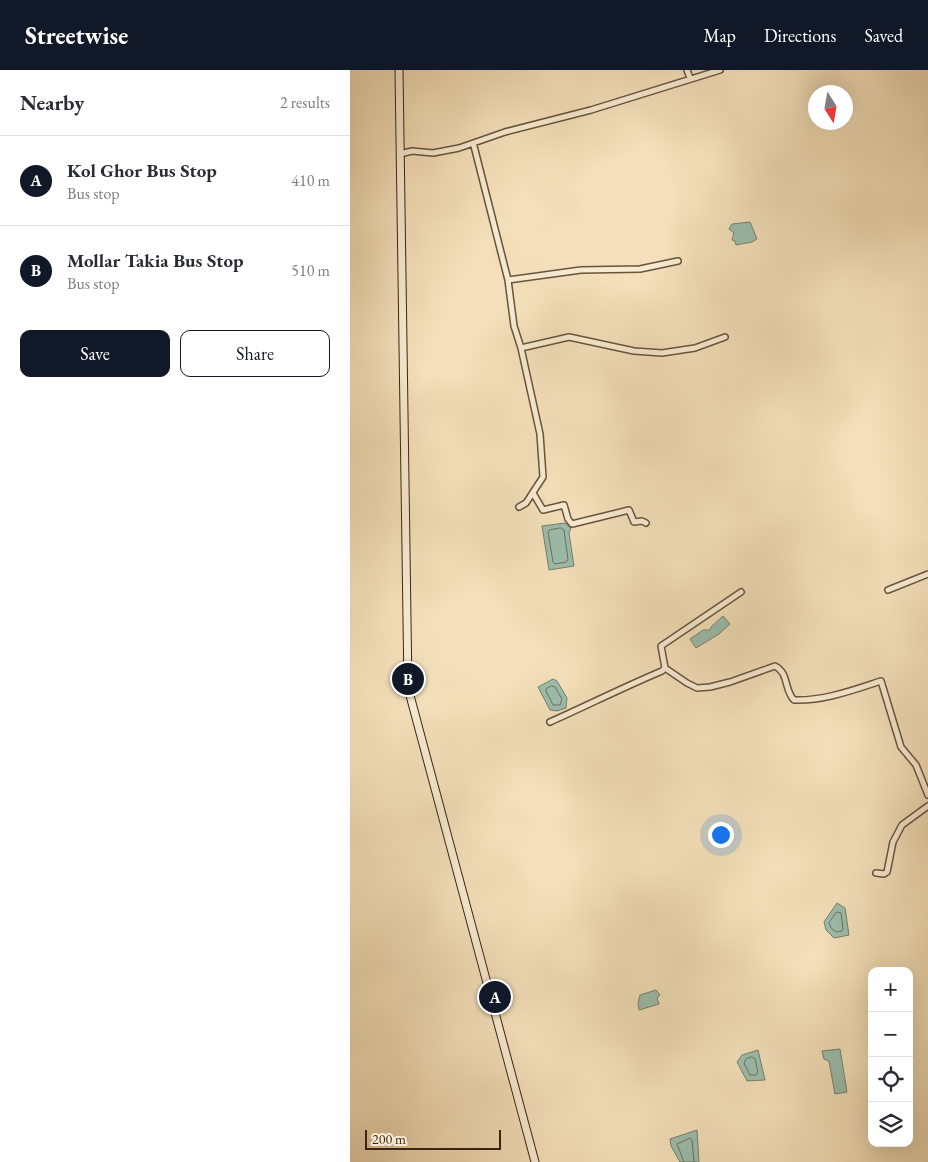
<!DOCTYPE html>
<meta charset="utf-8">
<style>
body{margin:0;font-family:"EB Garamond",serif;background:#f2f2f3;color:#2b2b33}
.controls{position:absolute;right:15px;bottom:15px;display:grid;overflow:hidden;border-radius:10px;box-shadow:0 5px 20px #0002}
.controls button{width:45px;height:45px;display:grid;place-items:center;padding:0;border:0;border-bottom:1px solid #e1e1e2;background:#fff;color:#2b2b33;font:25px sans-serif}
.compass{position:absolute;left:458px;top:15px;width:45px;height:45px;border-radius:50%;background:#fff;box-shadow:0 5px 20px #0002;rotate:169deg}
.scale{position:absolute;left:15px;bottom:12px;width:136px;box-sizing:border-box;padding-left:5px;border:2px solid #3b250f;border-top:0;font-size:14px;line-height:18px;white-space:nowrap;color:#3b250f;-webkit-text-stroke:4px #f7ead2;paint-order:stroke}
.you{position:absolute;left:370px;top:764px;width:18px;height:18px;margin:-12px;border:4px solid #fff;border-radius:50%;background:#1a73e8;box-shadow:0 0 0 8px #1a73e833}
.badge{display:grid;place-items:center;width:32px;height:32px;border-radius:50%;background:#111827;color:#fff;font-size:16px;font-weight:700}
.pin{position:absolute;translate:-50% -50%;border:2px solid #fff;box-shadow:0 1px 5px #0006}
.list{margin:0;padding:0;list-style:none}
h2{display:flex;justify-content:space-between;align-items:center;height:65px;margin:0;padding:0 20px;font-size:21px}
h2 small{font-size:16px;font-weight:400;color:#7c7c81}
.list li{display:grid;grid-template-columns:32px 1fr auto;gap:15px;align-items:center;box-sizing:border-box;height:90px;padding:0 20px;border-top:1px solid #e1e1e2}
.list b{display:block;font-size:19px;white-space:nowrap}
.list p{margin:0;font-size:16px;white-space:nowrap;color:#7c7c81}
.list em{font-size:16px;font-style:normal;color:#7c7c81}
.actions{display:flex;gap:10px;padding:15px 20px}
.actions a{flex:1;padding:11px 0;border:1px solid #111827;border-radius:10px;text-align:center;font-size:18px;color:#111827}
.actions .main{background:#111827;color:#fff}
.icon{flex:none;width:28px;height:28px;fill:none;stroke:currentColor;stroke-width:2;stroke-linecap:round;stroke-linejoin:round}
.map{position:relative;flex:none;width:578px;height:1092px;overflow:hidden}
header{display:flex;align-items:center;gap:30px;box-sizing:border-box;height:70px;padding:0 25px;background:#111827;color:#fff}
header strong{font-size:24px}
nav{display:flex;gap:28px;margin-inline-start:auto;font-size:18px}
main{display:flex}
aside{flex:1;background:#fff}
.map>svg:first-child{display:block}
.water{fill:#9bbdac;stroke:#75806d}
.lines{fill:none;stroke-linecap:round;stroke-linejoin:round}
.shore{stroke:#6b715e;stroke-width:1}
.minor-casing{stroke:#69543a;stroke-width:8}
.secondary-casing{stroke:#3b250f;stroke-width:9}
.minor{stroke:#f7ead2;stroke-width:5}
.secondary{stroke:#f7ead2;stroke-width:7}
</style>
<header>
<strong>Streetwise</strong>
<nav><a>Map</a><a>Directions</a><a>Saved</a></nav>
</header>
<main>
<aside>
<h2>Nearby<small>2 results</small></h2>
<ul class="list">
<li><span class="badge">A</span><div><b>Kol Ghor Bus Stop</b><p>Bus stop</p></div><em>410 m</em></li>
<li><span class="badge">B</span><div><b>Mollar Takia Bus Stop</b><p>Bus stop</p></div><em>510 m</em></li>
</ul>
<div class="actions"><a class="main">Save</a><a>Share</a></div>
</aside>
<div class="map">
<svg width="578" height="1092" viewBox="0 0 578 1092">
<rect width="100%" height="100%" fill="#f3dfb9"/>
<filter id="stains"><feTurbulence type="fractalNoise" baseFrequency=".004" numOctaves="4"/><feColorMatrix values="0 0 0 0 .2 0 0 0 0 .09 0 0 0 0 .02 0 0 0 .5 -.17"/></filter>
<radialGradient id="worn" r=".72"><stop offset=".6" stop-color="#630" stop-opacity="0"/><stop offset="1" stop-color="#630" stop-opacity=".3"/></radialGradient>
<!-- water -->
<path class="water" d="M 400,152 L 407,169 L 402,172 L 386,175 L 385,171 L 382,170 L 384,163 L 379,159 L 382,154 Z
M 215,453 L 221,458 L 219,463 L 224,496 L 199,500 L 192,456 Z
M 373,546 L 380,554 L 369,564 L 346,578 L 340,569 L 353,560 L 360,560 L 361,557 Z
M 203,609 L 207,611 L 217,628 L 216,638 L 207,641 L 200,640 L 188,617 Z
M 487,833 L 495,838 L 499,865 L 484,868 L 476,860 L 474,852 Z
M 306,920 L 310,925 L 307,928 L 309,934 L 289,940 L 288,933 L 290,925 Z
M 490,979 L 497,1022 L 485,1024 L 479,991 L 474,989 L 472,981 Z
M 408,980 L 415,1010 L 397,1011 L 387,992 L 392,985 Z
M 347,1060 L 349,1092 L 330,1092 L 321,1076 L 320,1069 Z"/>
<g class="lines">
<!-- shore -->
<path class="shore" d="M 211,458 L 214,460 L 218,490 L 216,492 L 205,494 L 203,492 L 198,462 L 200,460 Z
M 202,616 L 205,617 L 212,629 L 210,635 L 203,635 L 196,621 L 196,619 Z
M 487,842 L 491,843 L 493,859 L 492,861 L 486,862 L 481,858 L 479,853 Z
M 402,987 L 405,989 L 408,1002 L 406,1005 L 400,1005 L 394,993 L 396,989 Z
M 334,1092 L 327,1074 L 340,1068 L 342,1070 L 344,1092"/>
<!-- minor casing -->
<g class="minor-casing">
<path id="minor" d="M 337,0 L 340,8
M 124,76 L 158,210 L 164,256 L 171,278 L 190,364 L 193,407 L 176,433 L 169,437
M 50,84 L 62,81 L 83,83 L 109,78 L 155,62 L 241,40 L 370,0
M 158,210 L 231,200 L 290,199 L 328,191
M 171,278 L 219,267 L 284,281 L 312,283 L 345,278 L 375,267
M 183,423 L 193,440 L 214,435 L 218,449 L 222,454 L 279,440 L 284,452 L 292,451 L 296,453
M 538,520 L 578,504
M 391,522 L 311,576 L 315,598 L 337,613 L 347,618 L 360,617 L 380,612 L 425,596 C 439,603 434,620 444,630 C 474,631 503,620 531,611 L 551,677 L 566,695 L 578,725
M 200,652 C 238,635 274,617 312,601 L 315,598
M 526,803 L 534,804 L 537,802 L 543,772 L 552,755 L 578,736"/>
</g>
<!-- secondary casing -->
<g class="secondary-casing">
<path id="secondary" d="M 49,0 L 58,618 L 185,1092"/>
</g>
<!-- minor -->
<use href="#minor" class="minor"/>
<!-- secondary -->
<use href="#secondary" class="secondary"/>
</g>
<rect width="100%" height="100%" filter="url(#stains)"/>
<rect width="100%" height="100%" fill="url(#worn)"/>
</svg>
<div class="controls">
<button>+</button>
<button>−</button>
<button><svg class="icon" aria-label="locate" viewBox="0 0 24 24"><circle cx="12" cy="12" r="6"/><path d="M12 2v4M12 18v4M2 12h4M18 12h4"/></svg></button>
<button><svg class="icon" aria-label="layers" viewBox="0 0 24 24"><path d="M12 4l9 5-9 5-9-5zM3 14l9 5 9-5"/></svg></button>
</div>
<svg class="compass" viewBox="-18 -18 36 36"><path d="M0-13l5 13h-10z" fill="#e53935"/><path d="M0 13l5-13h-10z" fill="#7c7c81"/></svg>
<div class="scale">200 m</div>
<div class="you"></div>
<div class="pin badge" style="left:145px;top:927px">A</div>
<div class="pin badge" style="left:58px;top:609px">B</div>
</div>
</main>
